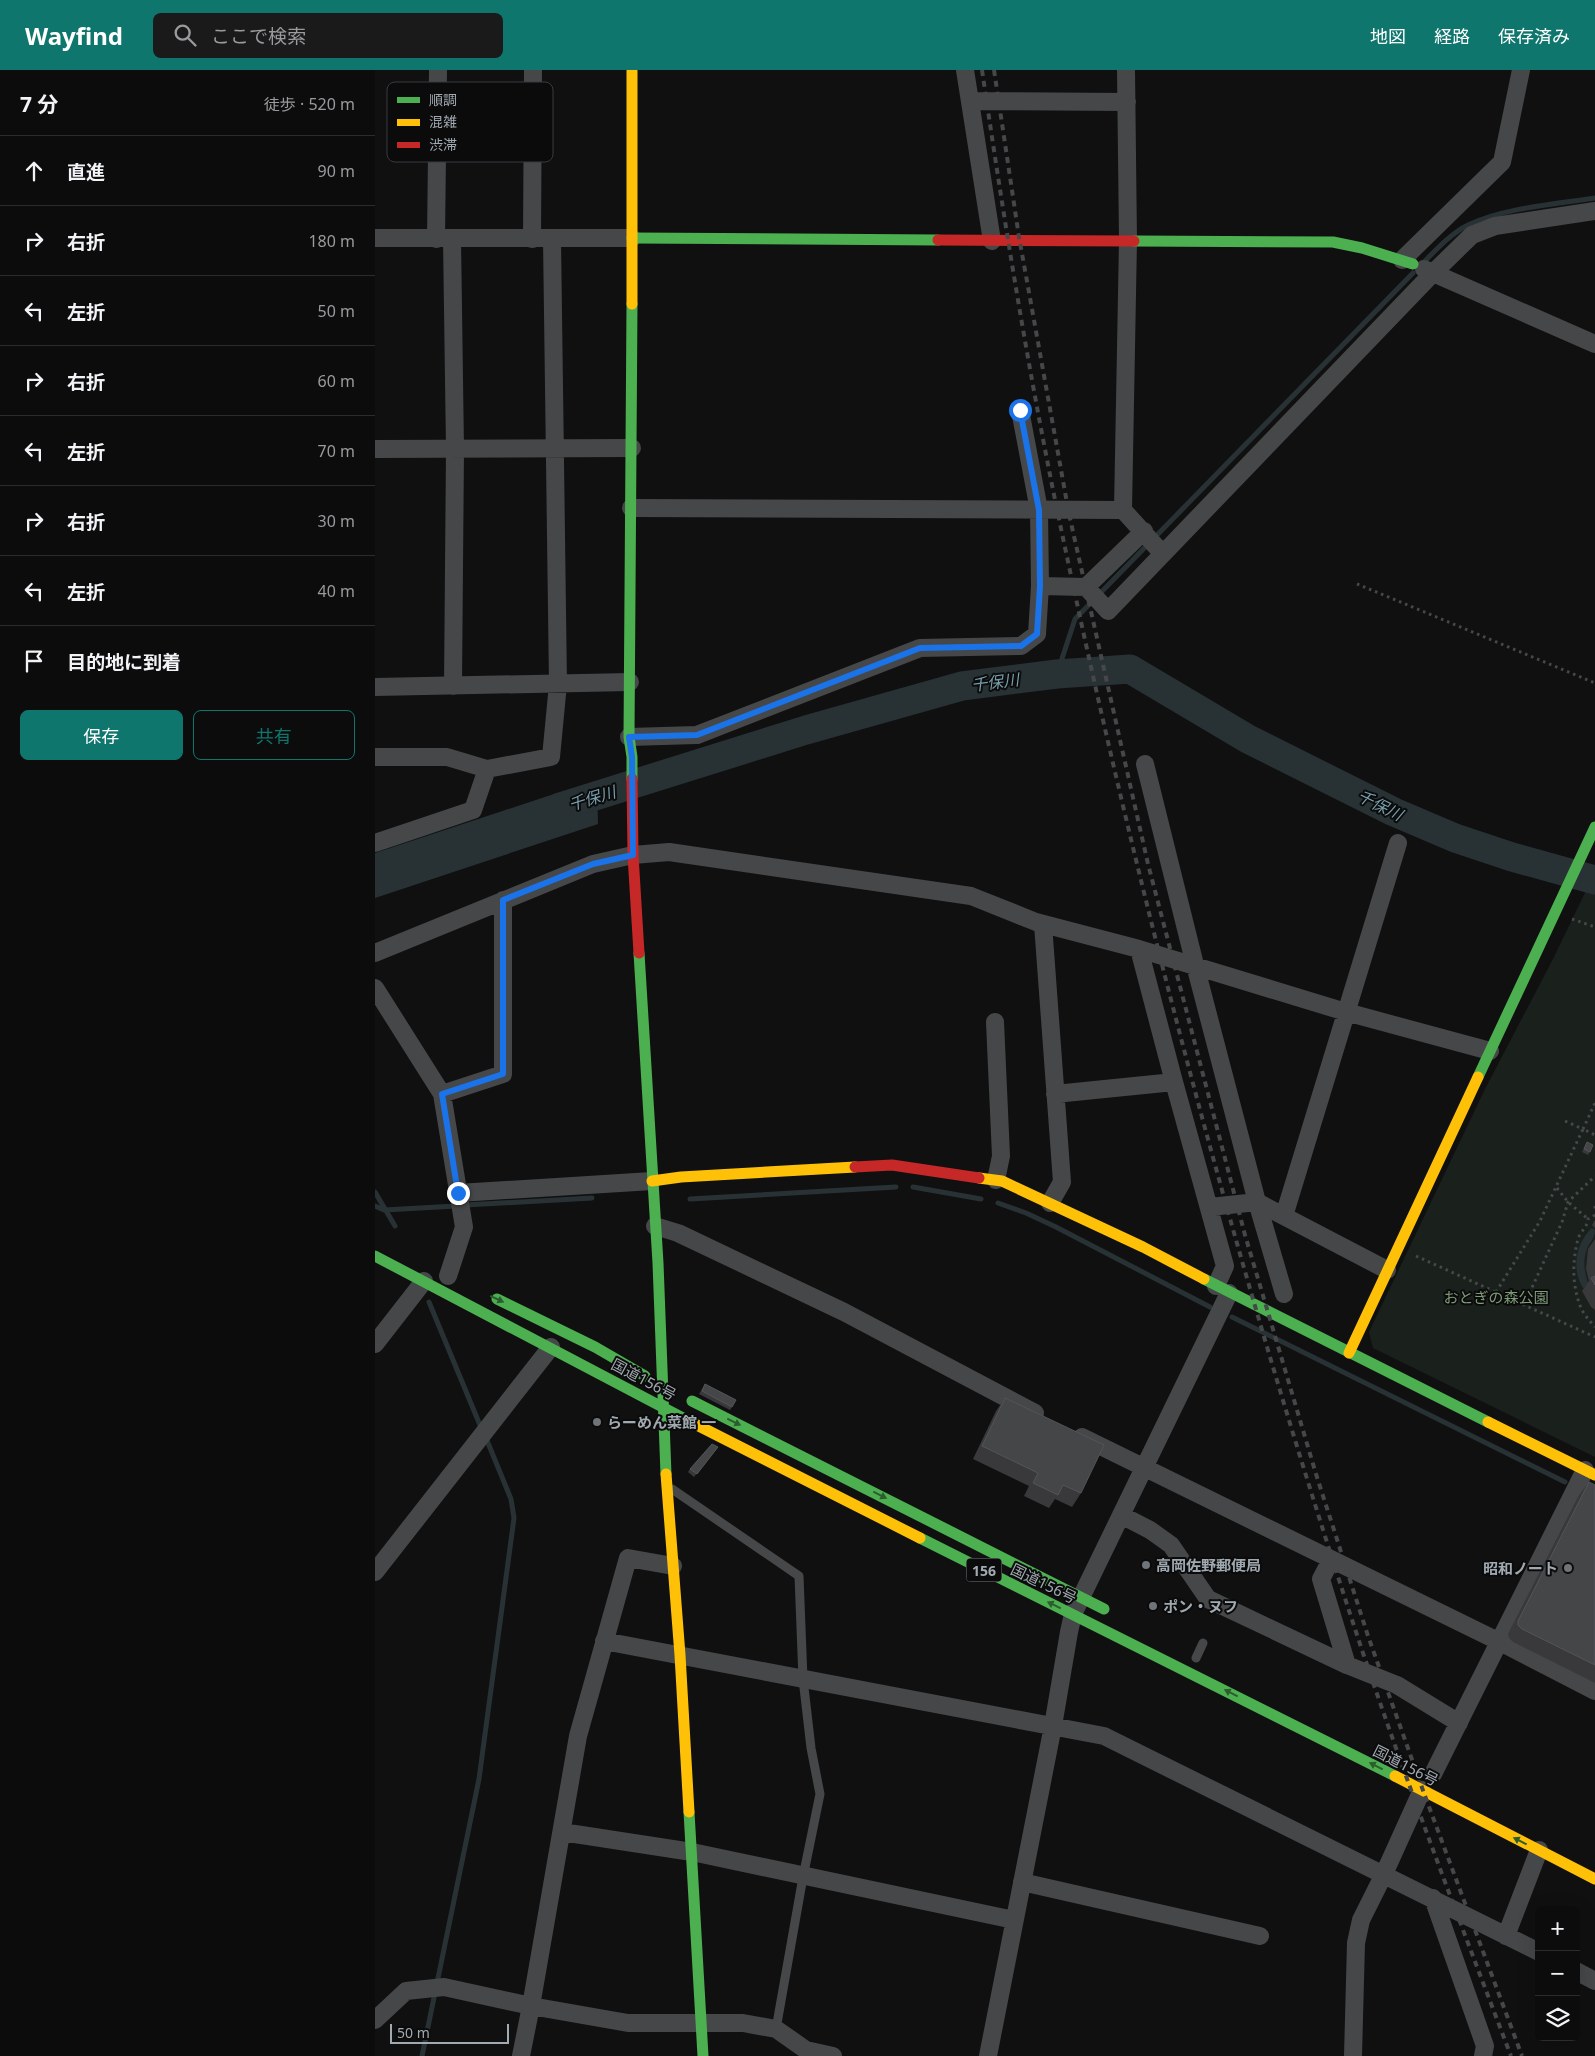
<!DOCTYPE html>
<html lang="ja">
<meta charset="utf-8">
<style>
body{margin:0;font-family:"Noto Sans","Noto Sans JP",sans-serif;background:#1a1a1b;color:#f1f3f6}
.controls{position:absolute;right:15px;bottom:15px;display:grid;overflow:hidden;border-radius:8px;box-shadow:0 5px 20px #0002}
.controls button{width:45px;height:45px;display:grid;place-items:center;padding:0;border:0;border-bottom:1px solid #2c2c2e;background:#0c0c0d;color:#f1f3f6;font:25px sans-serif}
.scale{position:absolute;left:15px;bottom:12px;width:119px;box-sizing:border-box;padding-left:5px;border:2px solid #a1aab1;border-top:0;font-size:14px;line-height:18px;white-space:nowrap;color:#a1aab1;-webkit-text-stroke:4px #0b0b0c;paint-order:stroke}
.stop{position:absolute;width:15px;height:15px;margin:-11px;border:4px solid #1a73e8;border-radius:50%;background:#fff}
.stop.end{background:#1a73e8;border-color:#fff;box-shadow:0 1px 5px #0008}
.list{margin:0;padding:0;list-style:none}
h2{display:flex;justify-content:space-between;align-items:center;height:65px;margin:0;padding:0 20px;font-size:21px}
h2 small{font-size:16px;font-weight:400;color:#9a9b9d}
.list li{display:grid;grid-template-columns:32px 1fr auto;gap:15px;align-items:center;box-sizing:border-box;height:70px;padding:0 20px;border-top:1px solid #2c2c2e}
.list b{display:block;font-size:19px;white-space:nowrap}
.list em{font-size:16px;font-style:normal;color:#9a9b9d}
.actions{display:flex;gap:10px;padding:15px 20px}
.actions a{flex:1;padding:11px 0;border:1px solid #0f766e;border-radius:8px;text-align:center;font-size:18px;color:#0f766e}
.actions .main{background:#0f766e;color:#fff}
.icon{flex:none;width:28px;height:28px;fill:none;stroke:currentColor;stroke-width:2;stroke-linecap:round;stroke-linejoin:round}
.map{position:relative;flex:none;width:1220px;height:1986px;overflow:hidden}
header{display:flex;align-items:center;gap:30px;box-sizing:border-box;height:70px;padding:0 25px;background:#0f766e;color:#fff}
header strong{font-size:24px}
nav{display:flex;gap:28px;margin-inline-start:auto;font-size:18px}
.search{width:350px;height:45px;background:#1a1a1b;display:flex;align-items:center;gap:12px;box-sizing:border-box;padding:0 18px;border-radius:8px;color:#9a9b9d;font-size:19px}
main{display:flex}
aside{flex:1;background:#0c0c0d}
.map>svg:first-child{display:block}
.green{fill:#1a201b}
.water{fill:#283235}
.pier{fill:#101011}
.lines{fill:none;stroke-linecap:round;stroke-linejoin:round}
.stream{stroke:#283235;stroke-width:5}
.river{stroke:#283235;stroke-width:29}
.path{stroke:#46484b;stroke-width:3;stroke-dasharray:2.5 4;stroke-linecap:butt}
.lane{stroke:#454749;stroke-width:9}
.street{stroke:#454749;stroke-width:18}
.fast{stroke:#4caf50;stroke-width:11}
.slow{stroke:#ffc107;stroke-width:11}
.jam{stroke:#c62828;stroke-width:11}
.rail{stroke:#454749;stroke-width:4;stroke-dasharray:6 5;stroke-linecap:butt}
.wall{fill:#39393c}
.building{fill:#444648;stroke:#535559}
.oneway{fill:#2c5d2e}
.route{stroke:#1a73e8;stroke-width:6}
.poi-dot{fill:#6e7479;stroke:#0b0b0c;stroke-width:2}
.labels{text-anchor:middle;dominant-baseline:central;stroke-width:4;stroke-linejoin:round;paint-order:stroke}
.shield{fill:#0b0b0c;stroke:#747a80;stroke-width:1}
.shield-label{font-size:14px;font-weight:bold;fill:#a1aab1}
.park-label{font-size:15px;fill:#7e9c78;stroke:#0b0b0c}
.street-label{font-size:15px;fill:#a1aab1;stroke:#0b0b0c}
.poi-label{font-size:15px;font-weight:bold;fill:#a1aab1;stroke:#0b0b0c;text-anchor:start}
.water-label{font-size:16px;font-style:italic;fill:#789fac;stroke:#0b0b0c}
.key{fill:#0b0b0c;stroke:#383b3e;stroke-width:1}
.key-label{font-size:14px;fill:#a1aab1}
</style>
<header>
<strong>Wayfind</strong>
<div class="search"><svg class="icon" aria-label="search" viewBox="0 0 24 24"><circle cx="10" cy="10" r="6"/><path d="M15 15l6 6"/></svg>ここで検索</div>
<nav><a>地図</a><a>経路</a><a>保存済み</a></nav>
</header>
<main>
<aside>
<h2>7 分<small>徒歩 · 520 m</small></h2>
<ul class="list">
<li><svg class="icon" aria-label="ahead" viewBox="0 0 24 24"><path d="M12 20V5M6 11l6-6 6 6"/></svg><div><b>直進</b></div><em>90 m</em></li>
<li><svg class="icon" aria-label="right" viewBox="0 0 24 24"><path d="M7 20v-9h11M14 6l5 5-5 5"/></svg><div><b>右折</b></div><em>180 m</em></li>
<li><svg class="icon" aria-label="left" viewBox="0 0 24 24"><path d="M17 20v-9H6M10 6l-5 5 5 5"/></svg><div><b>左折</b></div><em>50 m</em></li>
<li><svg class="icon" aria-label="right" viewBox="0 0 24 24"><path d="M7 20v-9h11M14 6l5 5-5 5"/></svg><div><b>右折</b></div><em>60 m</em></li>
<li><svg class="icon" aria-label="left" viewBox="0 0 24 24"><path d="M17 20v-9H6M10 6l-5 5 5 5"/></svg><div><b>左折</b></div><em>70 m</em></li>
<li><svg class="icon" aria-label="right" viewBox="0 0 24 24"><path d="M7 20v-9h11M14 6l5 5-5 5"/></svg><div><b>右折</b></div><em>30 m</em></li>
<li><svg class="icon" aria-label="left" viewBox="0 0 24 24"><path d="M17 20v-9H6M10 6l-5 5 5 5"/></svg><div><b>左折</b></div><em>40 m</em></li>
<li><svg class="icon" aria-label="arrive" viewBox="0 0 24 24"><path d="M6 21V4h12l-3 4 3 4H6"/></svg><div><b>目的地に到着</b></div></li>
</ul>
<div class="actions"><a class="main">保存</a><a>共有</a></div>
</aside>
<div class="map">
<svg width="1220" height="1986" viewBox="0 0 1220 1986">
<rect width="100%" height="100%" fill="#101011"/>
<!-- green -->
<path class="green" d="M 1220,802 L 1220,1387 L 998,1278 L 994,1262 L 1110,1019 L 1178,889 Z"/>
<!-- water -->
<path class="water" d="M 222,714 L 223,754 L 0,828 L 0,783 L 176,725 Z
M 1217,1158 L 1220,1160 C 1220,1169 1215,1171 1212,1179 C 1207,1192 1210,1204 1214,1216 L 1208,1218 C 1196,1199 1201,1172 1217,1158 Z"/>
<!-- pier -->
<path class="pier" d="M 222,711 L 225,714 L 226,754 L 224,756 Z"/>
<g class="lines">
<!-- stream -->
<path class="stream" d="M 1046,195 C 1060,181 1075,164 1093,155 C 1128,138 1181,134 1220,128
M 682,604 L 700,549 L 1038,203
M 538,1117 L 606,1129
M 0,1122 L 20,1156
M 315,1129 L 521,1117
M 623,1133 L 651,1143 L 681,1157 L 835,1237
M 90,1135 L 217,1128
M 0,1136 L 9,1140 L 81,1136
M 54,1232 L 107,1360
M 857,1247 L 1190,1412
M 47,1986 L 104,1709 L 139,1448 L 136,1429 L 111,1368"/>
<!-- river -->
<path class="river" d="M 185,737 L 431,660 L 587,616 L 682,604 L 755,599 L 873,669 L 1019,742 L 1080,768 L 1137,787 L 1220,810"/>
<!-- path -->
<path class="path" d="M 982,514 L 1220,613
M 1197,849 L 1220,857
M 1190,1051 L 1208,1059 L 1220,1033
M 1182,1118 L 1193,1132 L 1213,1149
M 1220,1136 L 1220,1139
M 1220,1145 L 1213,1149 C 1213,1156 1205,1162 1203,1169 C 1197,1192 1197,1216 1206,1238 C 1209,1245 1215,1251 1220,1257
M 1041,1186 L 1220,1267
M 1121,1222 L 1165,1151 L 1208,1059 L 1220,1065
M 1149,1235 L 1187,1152 L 1193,1132 L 1220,1106"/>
<!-- lane -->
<path class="lane" d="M 297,1419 L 424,1506 L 428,1609 L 436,1678 L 445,1724 L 428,1807 L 401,1959
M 821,1588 L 828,1573"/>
<!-- street -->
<path class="street" d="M 590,0 L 617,171
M 595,31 L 752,32
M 0,168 L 257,168
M 61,169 L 63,0
M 77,169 L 80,379 L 78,616
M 157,169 L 158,0
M 1027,190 L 1127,92 L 1146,0
M 1049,199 L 1220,274
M 0,379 L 257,378
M 256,438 L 748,440 L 787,483
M 748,440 L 753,170 L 751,0
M 665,516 L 711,517 L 733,541 L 1057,204 L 1097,165 L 1120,156 L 1220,141
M 711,517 L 769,461
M 0,617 L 255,612
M 254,667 L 322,665 L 545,578 L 646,576 L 662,564 L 665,516 L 664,440 L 645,340
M 0,687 L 72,687 L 112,699 L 176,687 L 183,614 L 177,169
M 770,694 L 820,895 L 882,1132 L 1012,1200
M 0,773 L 98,740 L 112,699
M 668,854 L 687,1112 L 675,1133
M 0,883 L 218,794 L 258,785 L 294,782 L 596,826 L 661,852 L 764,879 L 971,942 L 1115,981
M 0,918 L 67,1024 L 89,1157 L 73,1206
M 620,952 L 626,1086 L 621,1110
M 799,1012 L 850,1196 L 841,1216
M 67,1024 L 128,1004 L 128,830
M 680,1024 L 799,1012 L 764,879
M 83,1123 L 277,1111
M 835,1137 L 882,1132 L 909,1224
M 909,1146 L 1023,773
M 280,1156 L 303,1163 L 469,1242 L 660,1343
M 0,1274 L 49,1211
M 707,1367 L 1125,1572 L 1220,1621
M 746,1445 L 775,1460 L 796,1475 L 833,1529 L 972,1595 L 946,1509 L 956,1490
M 0,1502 L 176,1277
M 229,1571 L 729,1666 L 1164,1882
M 972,1595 L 1022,1615 L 1084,1653
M 1058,1704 L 1210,1400
M 187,1762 L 317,1782 L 639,1850
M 647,1812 L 885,1866
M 1058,1828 L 1110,1976 L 1108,1986
M 1131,1866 L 1164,1780
M 1201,1901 L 1220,1911
M 0,1950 L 31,1921 L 69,1917 L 156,1936 L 253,1953 L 368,1953 L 401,1959 L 431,1980 L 458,1986
M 146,1986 L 156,1936 L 203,1666 L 253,1488 L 298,1496
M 613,1986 L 678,1656 L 694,1562 L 698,1544 L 854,1223
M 978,1986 L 981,1873 L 986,1850 L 1009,1804 L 1047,1720"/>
<!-- fast -->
<path class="fast" d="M 257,168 L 563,170
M 759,171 L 958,172 L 987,178 L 1038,194
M 257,234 L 254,667 L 257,687 L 257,709
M 264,883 L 283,1193 L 291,1404
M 1103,1007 L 1220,757
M 0,1186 L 312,1350
M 829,1209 L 1113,1352
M 122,1229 L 220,1277 L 270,1306
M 317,1331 L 729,1539
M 545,1468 L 1020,1706
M 314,1742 L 328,1986"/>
<!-- slow -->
<path class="slow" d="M 257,0 L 257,234
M 604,1108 L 627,1111 L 768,1177 L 829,1209
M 277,1111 L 306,1107 L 480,1097
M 974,1283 L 1103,1007
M 312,1350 L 545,1468
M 1113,1352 L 1220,1405
M 291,1404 L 305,1585 L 314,1742
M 1020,1706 L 1220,1809"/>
<!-- jam -->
<path class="jam" d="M 563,170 L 759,171
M 257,709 L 258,785 L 264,883
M 480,1097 L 517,1095 L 604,1108"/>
<!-- rail -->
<path class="rail" d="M 607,0 C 629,150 653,300 684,449 C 763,827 862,1201 983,1568 C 1030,1709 1083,1847 1136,1986
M 619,0 L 644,167 L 694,444 L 773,794 L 870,1165 L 941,1404 L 993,1566 L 1050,1726 L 1147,1986"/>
</g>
<!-- wall -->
<path class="wall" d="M 1212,1072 L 1215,1082 L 1213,1085 L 1207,1082 Z
M 1220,1150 L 1220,1158 L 1217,1155 Z
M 1220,1169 L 1220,1240 L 1216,1237 L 1207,1221 L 1214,1211 L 1211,1199 L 1213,1179 Z
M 330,1314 L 357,1337 L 355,1340 L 324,1324 Z
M 630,1328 L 706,1423 L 697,1437 L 680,1429 L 674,1438 L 649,1426 L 654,1416 L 598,1389 L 621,1341 Z
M 343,1377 L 319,1407 L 313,1402 L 315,1399 Z
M 1214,1412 L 1220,1415 L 1220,1613 L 1138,1572 L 1134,1568 L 1133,1564 L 1204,1425 Z"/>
<!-- building -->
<path class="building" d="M 1212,1072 L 1218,1075 L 1215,1082 L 1209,1079 Z
M 1220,1206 L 1220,1215 L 1216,1208 Z
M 330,1314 L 361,1330 L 357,1337 L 327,1321 Z
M 630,1328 L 729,1375 L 706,1423 L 688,1415 L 683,1425 L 658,1413 L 663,1403 L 607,1376 Z
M 337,1374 L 343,1377 L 322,1404 L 315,1399 Z
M 1214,1412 L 1220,1415 L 1220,1595 L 1147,1559 L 1143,1555 L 1143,1551 Z"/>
<!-- one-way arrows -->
<defs><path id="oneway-solid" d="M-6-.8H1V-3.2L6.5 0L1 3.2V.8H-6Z" transform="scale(1.25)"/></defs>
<g class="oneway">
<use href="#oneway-solid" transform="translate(122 1229) rotate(25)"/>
<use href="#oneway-solid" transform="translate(359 1352) rotate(26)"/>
<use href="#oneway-solid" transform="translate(505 1425) rotate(27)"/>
<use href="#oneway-solid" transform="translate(679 1535) rotate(-154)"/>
<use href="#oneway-solid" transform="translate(856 1623) rotate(-153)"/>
<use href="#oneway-solid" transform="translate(1001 1696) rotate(-153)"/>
<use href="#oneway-solid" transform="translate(1145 1771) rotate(-153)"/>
</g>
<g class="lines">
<!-- route -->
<path class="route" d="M 83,1123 L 67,1024 L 128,1004 L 128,830 L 218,794 L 258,785 L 257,687 L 254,667 L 322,665 L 545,578 L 646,576 L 662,564 L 665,516 L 664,440 L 645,340"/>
</g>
<!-- markers -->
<g class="poi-dot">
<circle cx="222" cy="1352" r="5"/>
<circle cx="771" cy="1495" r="5"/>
<circle cx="1193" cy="1498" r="5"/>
<circle cx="778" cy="1536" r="5"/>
</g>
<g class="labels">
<!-- shield labels -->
<rect class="shield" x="591.5" y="1488.5" width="35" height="23" rx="4"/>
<g class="shield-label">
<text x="609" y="1500">156</text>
</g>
<!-- park labels -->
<g class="park-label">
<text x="1121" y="1227">おとぎの森公園</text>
</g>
<!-- street labels -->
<g class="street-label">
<text transform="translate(269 1309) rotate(28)">国道156号</text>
<text transform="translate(669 1513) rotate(26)">国道156号</text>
<text transform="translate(1031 1695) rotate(27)">国道156号</text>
</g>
<!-- poi labels -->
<g class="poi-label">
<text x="232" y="1352">らーめん菜館 一</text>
<text x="781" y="1495">高岡佐野郵便局</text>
<text x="1183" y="1498" text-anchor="end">昭和ノート</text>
<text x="788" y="1536">ポン・ヌフ</text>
</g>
<!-- water labels -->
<g class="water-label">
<text transform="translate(620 612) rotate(-7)">千保川</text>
<text transform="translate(217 728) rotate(-17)">千保川</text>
<text transform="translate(1005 735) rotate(26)">千保川</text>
</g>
</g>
<!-- legend -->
<rect x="12" y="12" width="166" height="80" rx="8" class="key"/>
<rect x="22" y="27" width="23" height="6" fill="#4caf50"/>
<rect x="22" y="49" width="23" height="7" fill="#ffc107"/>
<rect x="22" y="72" width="23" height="6" fill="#c62828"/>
<g class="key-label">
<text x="54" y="35">順調</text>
<text x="54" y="57">混雑</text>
<text x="54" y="80">渋滞</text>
</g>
</svg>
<div class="controls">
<button>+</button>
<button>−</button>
<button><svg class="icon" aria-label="layers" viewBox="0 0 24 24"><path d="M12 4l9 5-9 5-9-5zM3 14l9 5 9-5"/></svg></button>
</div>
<div class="scale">50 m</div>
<div class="stop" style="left:645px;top:340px"></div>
<div class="stop end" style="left:83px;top:1123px"></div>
</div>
</main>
